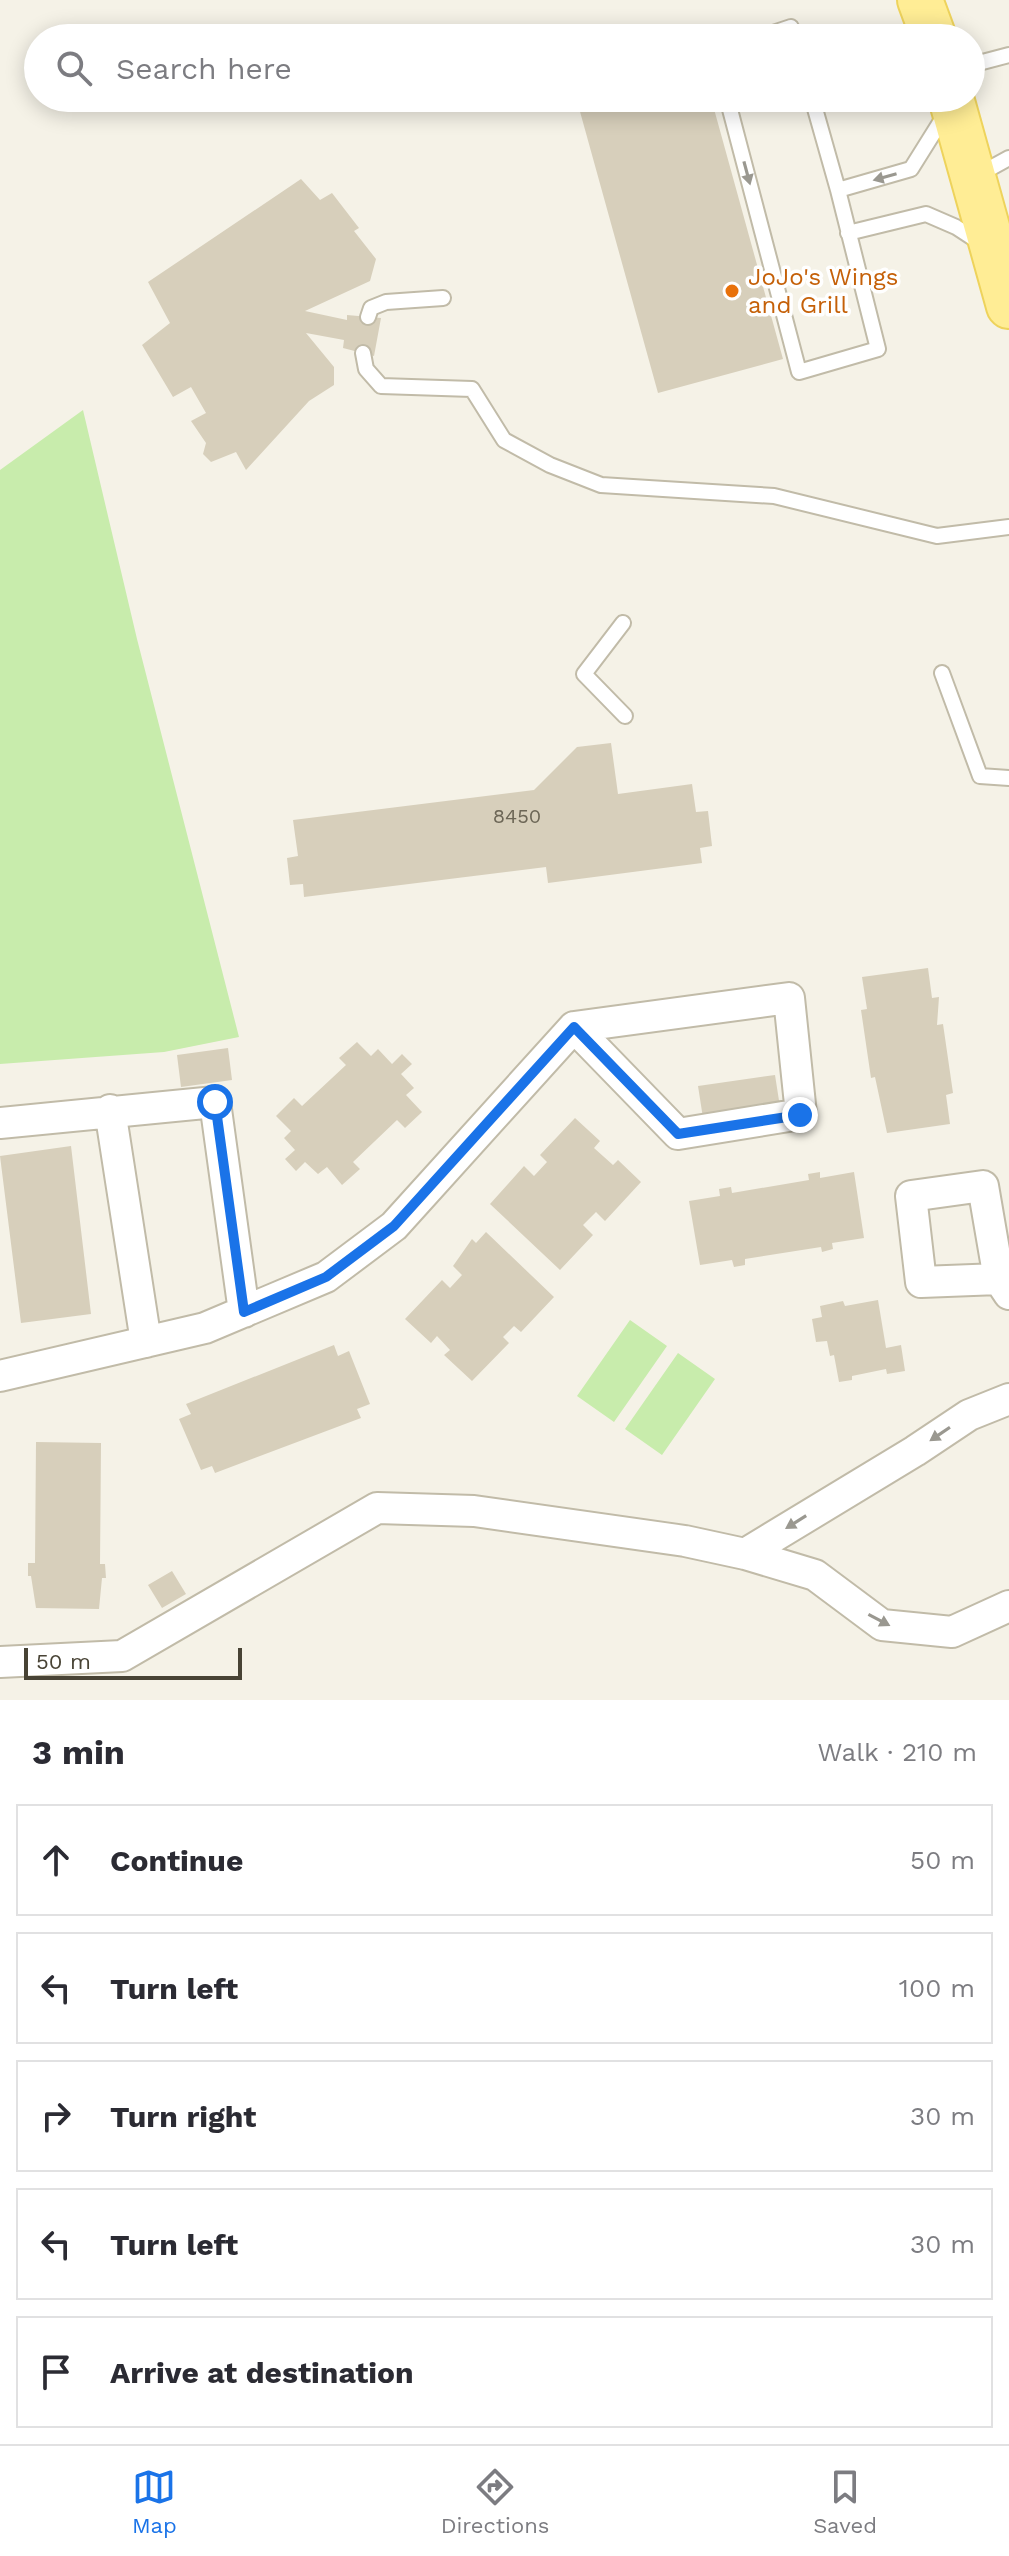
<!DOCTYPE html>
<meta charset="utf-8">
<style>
body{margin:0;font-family:"Work Sans",sans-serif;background:#f7f7f7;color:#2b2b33}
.scale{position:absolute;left:24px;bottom:20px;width:218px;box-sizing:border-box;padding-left:8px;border:4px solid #484335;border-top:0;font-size:22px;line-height:28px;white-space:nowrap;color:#484335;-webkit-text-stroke:6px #fff;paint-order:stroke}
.stop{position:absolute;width:24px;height:24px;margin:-18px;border:6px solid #1a73e8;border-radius:50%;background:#fff}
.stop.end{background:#1a73e8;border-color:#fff;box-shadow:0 2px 8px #0008}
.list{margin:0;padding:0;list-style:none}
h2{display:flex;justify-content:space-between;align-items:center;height:104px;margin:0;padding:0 32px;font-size:34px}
h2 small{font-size:26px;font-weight:400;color:#7c7c81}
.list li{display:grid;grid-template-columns:52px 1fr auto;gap:24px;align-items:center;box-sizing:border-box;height:112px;margin:0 16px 16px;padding:0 16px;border:2px solid #e1e1e2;border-radius:0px}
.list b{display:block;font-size:30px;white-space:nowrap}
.list em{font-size:26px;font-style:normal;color:#7c7c81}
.icon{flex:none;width:44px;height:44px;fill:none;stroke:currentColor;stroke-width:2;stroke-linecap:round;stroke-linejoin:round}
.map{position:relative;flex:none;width:1009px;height:1700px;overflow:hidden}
.search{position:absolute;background:#fff;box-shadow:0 4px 20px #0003;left:24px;right:24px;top:24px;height:88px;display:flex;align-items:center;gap:20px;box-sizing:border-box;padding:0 28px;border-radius:44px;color:#7c7c81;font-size:30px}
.sheet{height:744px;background:#fff}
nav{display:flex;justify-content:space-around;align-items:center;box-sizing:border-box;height:112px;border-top:2px solid #e1e1e2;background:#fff;font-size:22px;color:#7c7c81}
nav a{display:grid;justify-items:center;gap:4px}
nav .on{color:#1a73e8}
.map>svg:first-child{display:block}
.green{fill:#c8ecac}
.building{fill:#d7cfbb}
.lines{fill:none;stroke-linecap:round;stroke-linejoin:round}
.lane-casing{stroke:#c1bba8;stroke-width:18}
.street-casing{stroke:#c1bba8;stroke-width:34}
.primary-casing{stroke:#eed35c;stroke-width:48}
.lane{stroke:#fff;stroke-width:14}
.street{stroke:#fff;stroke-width:30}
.primary{stroke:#ffed95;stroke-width:44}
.oneway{fill:#9a9890}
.route{stroke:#1a73e8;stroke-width:10}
.food-dot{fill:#e8710a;stroke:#fff;stroke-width:3}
.labels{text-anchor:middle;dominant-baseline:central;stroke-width:7;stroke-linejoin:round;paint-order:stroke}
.number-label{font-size:20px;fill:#6c6656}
.food-label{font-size:24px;fill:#c56008;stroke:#fff;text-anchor:start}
</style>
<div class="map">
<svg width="1009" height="1700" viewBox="0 0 1009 1700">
<rect width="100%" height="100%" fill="#f5f2e7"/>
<!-- green -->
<path class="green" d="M 83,410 L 137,639 L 239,1037 L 164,1052 L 0,1064 L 0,470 Z
M 630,1320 L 667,1346 L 614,1422 L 577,1396 Z
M 678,1353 L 715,1379 L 662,1455 L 625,1429 Z"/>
<!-- building -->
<path class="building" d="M 615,98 L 711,98 L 783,359 L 658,393 L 579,108 Z
M 301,179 L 320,200 L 332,193 L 359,228 L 354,231 L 376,259 L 370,281 L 305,311 L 347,320 L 347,315 L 381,318 L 374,356 L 343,348 L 344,340 L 306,333 L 334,367 L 334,385 L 309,401 L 246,470 L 236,452 L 211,462 L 203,454 L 206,443 L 191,421 L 206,413 L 191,387 L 173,397 L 142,345 L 170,323 L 148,282 Z
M 611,743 L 618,794 L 692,784 L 696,812 L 708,811 L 712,846 L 700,848 L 702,863 L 548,883 L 546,867 L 304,897 L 303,884 L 290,885 L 287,858 L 298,856 L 293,820 L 534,790 L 577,747 Z
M 928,968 L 932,998 L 939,997 L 937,1025 L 943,1024 L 953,1093 L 946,1095 L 950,1124 L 887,1133 L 875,1077 L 871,1078 L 861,1010 L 867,1009 L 862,977 Z
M 357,1042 L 371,1056 L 378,1049 L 392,1064 L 402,1054 L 412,1064 L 401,1074 L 414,1088 L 406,1095 L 422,1112 L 405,1128 L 397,1120 L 353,1162 L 360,1169 L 342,1185 L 327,1167 L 318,1174 L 305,1162 L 296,1171 L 285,1159 L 295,1150 L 284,1138 L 291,1131 L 276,1116 L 294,1098 L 302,1106 L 346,1065 L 339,1058 Z
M 228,1048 L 232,1080 L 181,1087 L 177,1055 Z
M 775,1075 L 780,1107 L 703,1118 L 698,1086 Z
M 575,1118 L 600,1141 L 594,1148 L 613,1165 L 618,1160 L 641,1182 L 605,1221 L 596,1212 L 583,1225 L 593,1235 L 560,1270 L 490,1204 L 524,1166 L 534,1176 L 547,1162 L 540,1155 Z
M 71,1146 L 91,1314 L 21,1323 L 0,1156 Z
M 820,1172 L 820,1178 L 854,1172 L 864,1238 L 832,1243 L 833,1249 L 822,1252 L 821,1247 L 745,1259 L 745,1265 L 734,1267 L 732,1260 L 700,1265 L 689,1201 L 720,1196 L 719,1189 L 731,1187 L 732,1193 L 809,1180 L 808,1174 Z
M 486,1232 L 554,1297 L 521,1332 L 514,1326 L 503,1337 L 509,1343 L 472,1381 L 444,1355 L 450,1350 L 437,1336 L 431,1343 L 405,1319 L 442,1280 L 450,1288 L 462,1275 L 453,1266 L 472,1239 L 476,1243 Z
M 878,1300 L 886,1348 L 901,1345 L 905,1371 L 887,1374 L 886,1369 L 852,1376 L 852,1380 L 839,1382 L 834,1355 L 830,1356 L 827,1341 L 816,1342 L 812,1319 L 822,1317 L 820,1306 L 843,1301 L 845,1306 Z
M 334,1345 L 338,1356 L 349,1351 L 370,1404 L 357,1409 L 361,1418 L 215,1473 L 212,1466 L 201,1470 L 179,1419 L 191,1414 L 186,1404 Z
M 36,1442 L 101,1443 L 100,1564 L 105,1564 L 106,1578 L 102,1578 L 99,1609 L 36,1608 L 31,1576 L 28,1576 L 28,1563 L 35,1563 Z
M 172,1571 L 186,1594 L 162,1608 L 148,1585 Z"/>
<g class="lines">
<!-- lane casing -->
<g class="lane-casing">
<path id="lane" d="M 758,38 L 791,27 L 794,38
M 971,65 L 1009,55
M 727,98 L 799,372 L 878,349 L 838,190
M 812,98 L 838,190 L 911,169 L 946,113
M 978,175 L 1009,158
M 848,233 L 926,214 L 956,227 L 982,244
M 368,317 L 371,308 L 386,302 L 443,298
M 363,353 L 366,369 L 381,386 L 472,389 L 504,440 L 550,465 L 601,485 L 774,496 L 937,536 L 1009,527
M 623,623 L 584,674 L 625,716
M 942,673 L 980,776 L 1009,778"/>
</g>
<!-- street casing -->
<g class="street-casing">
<path id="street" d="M 110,1110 L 146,1342
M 0,1123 L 215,1102 L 244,1312
M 999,1279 L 921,1282 L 911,1196 L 983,1186 L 999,1279 L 1009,1294
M 0,1376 L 205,1328 L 326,1277 L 394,1226 L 574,1027 L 789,998 L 801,1114 L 678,1134 L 574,1027
M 745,1554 L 915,1451 L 969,1415 L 1009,1399
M 0,1662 L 122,1656 L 377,1508 L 474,1511 L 685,1541 L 745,1554 L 815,1575 L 882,1625 L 952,1632 L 1009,1606"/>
</g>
<!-- primary casing -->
<g class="primary-casing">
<path id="primary" d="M 920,0 L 934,38
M 951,98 L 1009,306"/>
</g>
<!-- lane -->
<use href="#lane" class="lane"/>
<!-- street -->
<use href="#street" class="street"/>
<!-- primary -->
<use href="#primary" class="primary"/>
</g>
<!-- one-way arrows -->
<defs><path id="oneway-solid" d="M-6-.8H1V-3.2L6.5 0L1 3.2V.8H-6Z" transform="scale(2)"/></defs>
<g class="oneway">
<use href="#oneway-solid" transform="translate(747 173) rotate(75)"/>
<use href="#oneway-solid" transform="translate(885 177) rotate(164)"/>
<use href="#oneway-solid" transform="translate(940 1434) rotate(146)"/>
<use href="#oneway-solid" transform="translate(796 1522) rotate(148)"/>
<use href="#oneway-solid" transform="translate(879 1620) rotate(28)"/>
</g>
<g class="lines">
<!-- route -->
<path class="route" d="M 215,1102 L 244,1312 L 326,1277 L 394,1226 L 574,1027 L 678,1134 L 800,1115"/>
</g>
<!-- markers -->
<circle class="food-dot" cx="732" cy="291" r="8"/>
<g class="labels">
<!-- number labels -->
<g class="number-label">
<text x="517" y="816">8450</text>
</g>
<!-- food labels -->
<g class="food-label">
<text x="748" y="277">JoJo's Wings<tspan x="748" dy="28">and Grill</tspan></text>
</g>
</g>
</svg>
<div class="scale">50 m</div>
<div class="stop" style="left:215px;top:1102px"></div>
<div class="stop end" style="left:800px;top:1115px"></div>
<div class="search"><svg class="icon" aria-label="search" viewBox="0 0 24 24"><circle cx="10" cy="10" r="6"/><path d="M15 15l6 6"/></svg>Search here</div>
</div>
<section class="sheet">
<h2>3 min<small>Walk · 210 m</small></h2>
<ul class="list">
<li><svg class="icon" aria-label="ahead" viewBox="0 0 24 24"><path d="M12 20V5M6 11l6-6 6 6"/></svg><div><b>Continue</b></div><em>50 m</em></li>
<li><svg class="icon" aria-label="left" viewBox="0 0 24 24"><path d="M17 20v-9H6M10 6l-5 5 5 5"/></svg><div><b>Turn left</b></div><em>100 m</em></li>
<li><svg class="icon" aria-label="right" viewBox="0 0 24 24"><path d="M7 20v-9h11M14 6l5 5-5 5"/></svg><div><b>Turn right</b></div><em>30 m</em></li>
<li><svg class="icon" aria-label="left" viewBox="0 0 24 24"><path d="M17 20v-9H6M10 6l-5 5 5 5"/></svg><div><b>Turn left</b></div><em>30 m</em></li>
<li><svg class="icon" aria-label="arrive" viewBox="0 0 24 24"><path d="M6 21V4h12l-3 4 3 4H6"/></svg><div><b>Arrive at destination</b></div></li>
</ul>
</section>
<nav>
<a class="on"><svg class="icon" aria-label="map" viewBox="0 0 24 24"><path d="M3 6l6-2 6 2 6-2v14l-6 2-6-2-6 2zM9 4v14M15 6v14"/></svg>Map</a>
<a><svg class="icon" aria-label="directions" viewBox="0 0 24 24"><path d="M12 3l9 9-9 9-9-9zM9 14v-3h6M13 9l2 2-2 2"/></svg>Directions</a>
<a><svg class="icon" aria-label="saved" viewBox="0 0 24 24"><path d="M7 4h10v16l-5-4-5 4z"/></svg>Saved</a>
</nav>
